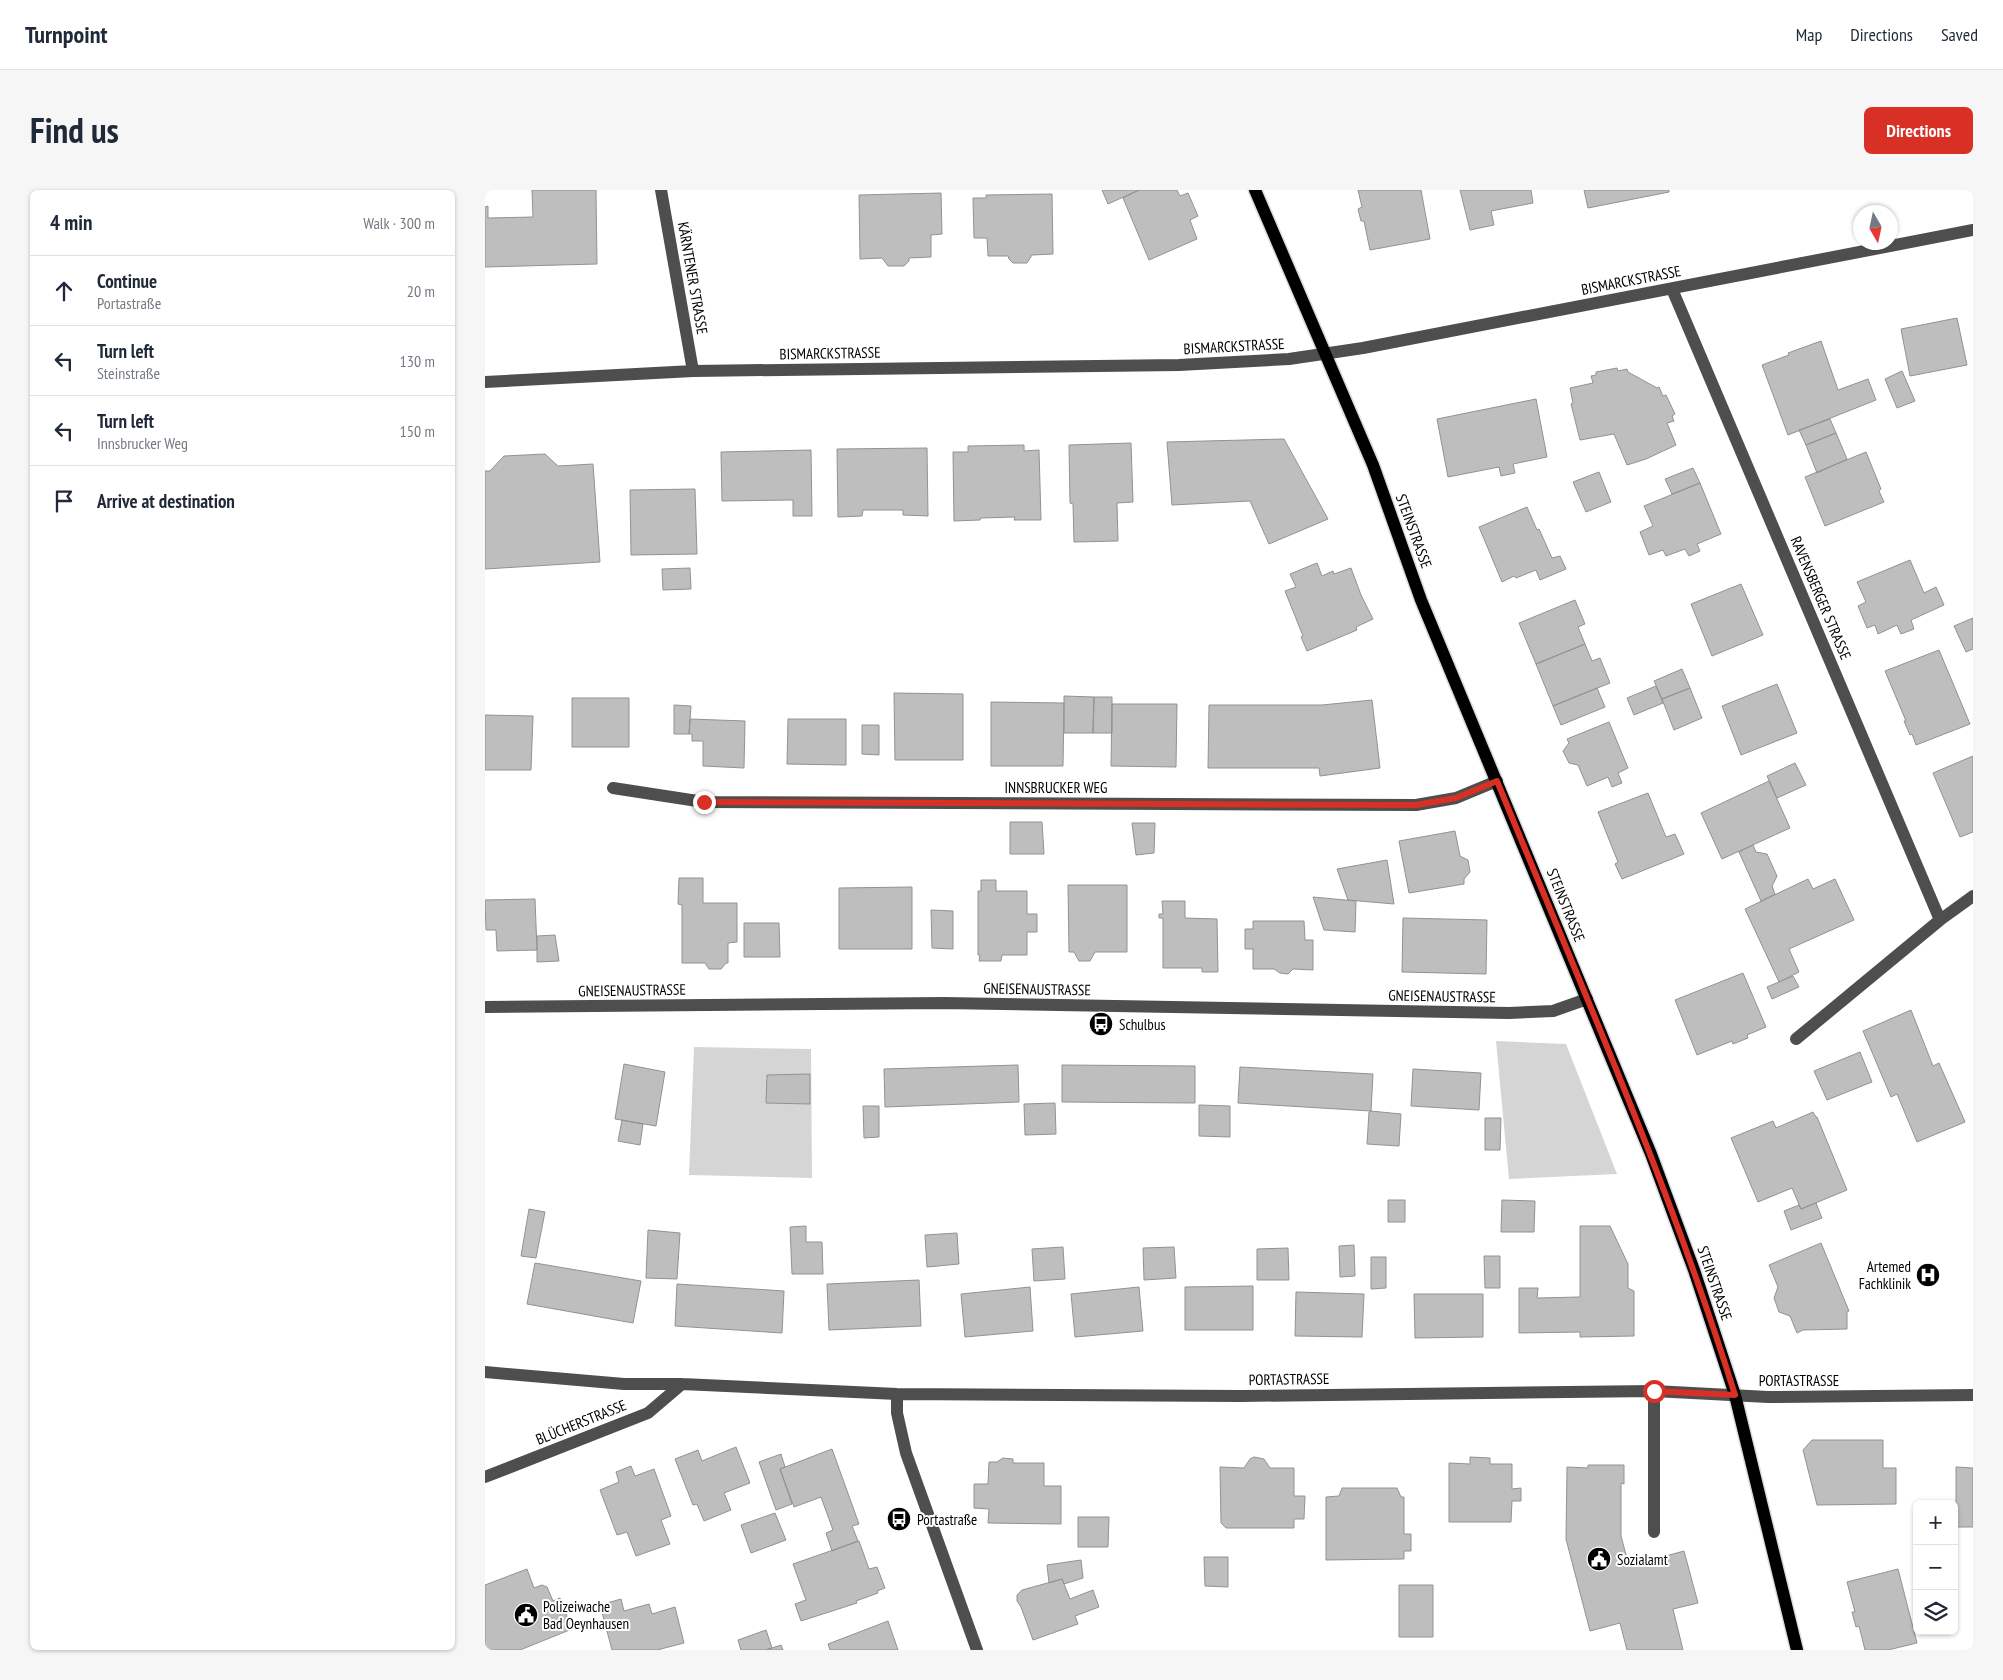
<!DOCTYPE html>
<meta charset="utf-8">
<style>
body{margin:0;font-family:"PT Sans Narrow",sans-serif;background:#f6f6f7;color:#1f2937}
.controls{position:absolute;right:15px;bottom:15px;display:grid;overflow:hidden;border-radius:8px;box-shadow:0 1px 4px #0004}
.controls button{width:45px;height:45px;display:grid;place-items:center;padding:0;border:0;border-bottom:1px solid #e0e1e3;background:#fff;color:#1f2937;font:25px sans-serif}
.compass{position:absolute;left:1368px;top:15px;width:45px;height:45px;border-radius:50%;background:#fff;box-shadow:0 1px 4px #0004;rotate:171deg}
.stop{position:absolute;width:15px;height:15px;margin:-11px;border:4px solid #d93025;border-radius:50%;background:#fff}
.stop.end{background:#d93025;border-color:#fff;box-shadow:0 1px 5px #0008}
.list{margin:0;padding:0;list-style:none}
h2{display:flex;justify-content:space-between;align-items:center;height:65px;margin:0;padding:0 20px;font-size:21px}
h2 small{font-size:16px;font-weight:400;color:#747a83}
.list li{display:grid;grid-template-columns:32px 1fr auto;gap:15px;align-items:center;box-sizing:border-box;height:70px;padding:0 20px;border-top:1px solid #e0e1e3}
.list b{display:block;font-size:19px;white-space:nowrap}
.list p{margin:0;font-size:16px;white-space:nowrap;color:#747a83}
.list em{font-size:16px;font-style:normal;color:#747a83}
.icon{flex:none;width:28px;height:28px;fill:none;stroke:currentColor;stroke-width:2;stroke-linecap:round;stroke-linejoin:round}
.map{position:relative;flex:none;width:1488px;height:1460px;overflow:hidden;border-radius:8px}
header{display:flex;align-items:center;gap:30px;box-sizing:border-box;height:70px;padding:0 25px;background:#fff;border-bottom:1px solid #e0e1e3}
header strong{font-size:24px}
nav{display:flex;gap:28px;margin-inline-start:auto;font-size:18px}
.intro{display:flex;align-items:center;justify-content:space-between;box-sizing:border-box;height:120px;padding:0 30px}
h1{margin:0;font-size:35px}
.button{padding:12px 22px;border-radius:8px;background:#d93025;color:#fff;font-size:18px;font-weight:700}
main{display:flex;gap:30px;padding:0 30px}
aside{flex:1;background:#fff;border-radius:8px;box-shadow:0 1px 4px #0004}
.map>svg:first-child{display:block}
.green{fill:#d5d5d5}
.building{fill:#bebebe;stroke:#929292}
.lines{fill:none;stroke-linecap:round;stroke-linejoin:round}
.major-casing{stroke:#dbdbdb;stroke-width:15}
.minor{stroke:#4e4e4e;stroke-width:12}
.major{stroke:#000;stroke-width:12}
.route{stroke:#d93025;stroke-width:6}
.labels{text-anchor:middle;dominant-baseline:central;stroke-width:4;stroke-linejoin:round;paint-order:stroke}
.street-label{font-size:15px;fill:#000;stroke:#fff}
.poi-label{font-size:15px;fill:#000;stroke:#fff;text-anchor:start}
</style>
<header>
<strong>Turnpoint</strong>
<nav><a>Map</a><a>Directions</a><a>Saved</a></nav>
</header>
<div class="intro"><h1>Find us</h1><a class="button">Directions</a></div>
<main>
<aside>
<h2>4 min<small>Walk · 300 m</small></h2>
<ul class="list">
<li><svg class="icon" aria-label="ahead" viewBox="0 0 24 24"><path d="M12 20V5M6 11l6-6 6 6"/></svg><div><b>Continue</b><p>Portastraße</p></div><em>20 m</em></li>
<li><svg class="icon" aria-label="left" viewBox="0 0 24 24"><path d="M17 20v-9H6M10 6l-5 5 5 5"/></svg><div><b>Turn left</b><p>Steinstraße</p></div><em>130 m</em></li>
<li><svg class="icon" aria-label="left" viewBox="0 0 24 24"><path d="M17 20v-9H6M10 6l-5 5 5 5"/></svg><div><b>Turn left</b><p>Innsbrucker Weg</p></div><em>150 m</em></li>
<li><svg class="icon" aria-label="arrive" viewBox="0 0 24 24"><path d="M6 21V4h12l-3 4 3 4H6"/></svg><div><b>Arrive at destination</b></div></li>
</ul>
</aside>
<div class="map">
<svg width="1488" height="1460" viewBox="0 0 1488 1460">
<rect width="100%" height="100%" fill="#fff"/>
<!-- green -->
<path class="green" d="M 1011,851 L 1081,854 L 1132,984 L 1024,989 Z
M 209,857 L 326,859 L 327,988 L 204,985 Z"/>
<!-- building -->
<path class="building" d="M 47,0 L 111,0 L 112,74 L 0,77 L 0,17 L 3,16 L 3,28 L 48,27 Z
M 617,0 L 654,0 L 623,14 Z
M 654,0 L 692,0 L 695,6 L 703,3 L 713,26 L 705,30 L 712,49 L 664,70 L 638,8 Z
M 873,0 L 936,0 L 945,49 L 885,60 L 879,31 L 876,31 L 873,19 L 877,17 Z
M 975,0 L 1046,0 L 1048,13 L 1006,21 L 1009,35 L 985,40 Z
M 1099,0 L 1184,0 L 1184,2 L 1103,18 Z
M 456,3 L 457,44 L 446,45 L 446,67 L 424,68 L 424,71 L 419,76 L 403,76 L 397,68 L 375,69 L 374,5 Z
M 567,4 L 568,64 L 547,65 L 542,73 L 528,73 L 524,69 L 523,66 L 503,66 L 502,48 L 489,48 L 488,8 L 501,8 L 501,5 Z
M 1472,128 L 1482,175 L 1425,186 L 1416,139 Z
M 1336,151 L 1353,200 L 1383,189 L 1391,210 L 1303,245 L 1277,175 L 1304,165 L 1303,163 Z
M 1132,178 L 1133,181 L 1142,179 L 1143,182 L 1172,198 L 1174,197 L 1178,206 L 1181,205 L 1190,224 L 1187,226 L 1189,231 L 1182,233 L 1191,255 L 1161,269 L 1142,275 L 1129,244 L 1095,250 L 1086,214 L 1088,213 L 1085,198 L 1108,193 L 1106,186 L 1111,185 L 1111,182 Z
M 1417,181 L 1430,211 L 1412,218 L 1400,189 Z
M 1051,209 L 1062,267 L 1028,274 L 1030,283 L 1016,286 L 1014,277 L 963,287 L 952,229 Z
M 1345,229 L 1351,243 L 1321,255 L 1314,240 Z
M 1351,243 L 1362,269 L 1332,283 L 1321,255 Z
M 799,249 L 843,329 L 784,354 L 765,311 L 687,315 L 682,252 Z
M 646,253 L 648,312 L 632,313 L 633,351 L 589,352 L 588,314 L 585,313 L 584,255 Z
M 539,255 L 539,261 L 554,260 L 556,330 L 529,330 L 530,327 L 496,328 L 495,330 L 469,331 L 468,262 L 483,262 L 483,256 Z
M 442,258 L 443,326 L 418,325 L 418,320 L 378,320 L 377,326 L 353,327 L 352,259 Z
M 326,260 L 327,326 L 308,326 L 308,310 L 237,311 L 236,262 Z
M 1381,262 L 1396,299 L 1394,301 L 1399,312 L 1340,336 L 1320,287 Z
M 60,264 L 73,276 L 108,274 L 115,372 L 0,379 L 0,281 L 5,281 L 19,266 Z
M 1208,278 L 1215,293 L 1187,304 L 1180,289 Z
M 1114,282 L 1126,312 L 1101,322 L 1088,292 Z
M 1215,293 L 1236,344 L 1212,354 L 1215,361 L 1204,366 L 1200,359 L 1181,366 L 1178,360 L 1164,365 L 1155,342 L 1168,336 L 1159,316 Z
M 210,299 L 212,364 L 146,365 L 145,300 Z
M 1042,317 L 1052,340 L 1054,339 L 1067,368 L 1075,366 L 1081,379 L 1055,390 L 1051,380 L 1031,388 L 1029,386 L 1017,392 L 994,337 Z
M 1425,370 L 1439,403 L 1451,397 L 1459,415 L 1426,430 L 1429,439 L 1416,444 L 1412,435 L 1393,444 L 1390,435 L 1382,438 L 1373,416 L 1381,412 L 1372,392 Z
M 832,373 L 837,386 L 848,381 L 849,384 L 866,378 L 876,405 L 888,429 L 871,437 L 872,440 L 822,461 L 816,447 L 818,446 L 800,401 L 811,397 L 805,384 Z
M 205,378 L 206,399 L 178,400 L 177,379 Z
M 1256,394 L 1278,445 L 1227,466 L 1206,414 Z
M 1090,410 L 1100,434 L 1093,437 L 1100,454 L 1051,474 L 1034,433 Z
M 1488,428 L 1488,459 L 1481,462 L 1469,436 Z
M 1100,454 L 1107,471 L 1115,468 L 1125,493 L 1068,516 L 1051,474 Z
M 1454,460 L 1485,534 L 1431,555 L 1427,544 L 1425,545 L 1419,531 L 1421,531 L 1400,481 Z
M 1197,479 L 1205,498 L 1177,509 L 1169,491 Z
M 1292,494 L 1312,543 L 1256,565 L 1237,516 Z
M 1171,496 L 1178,513 L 1149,525 L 1142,508 Z
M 1112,498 L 1120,517 L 1076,535 L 1068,516 Z
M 1205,498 L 1217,528 L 1189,540 L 1177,509 Z
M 409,503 L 478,504 L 478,570 L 410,570 Z
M 579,506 L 609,507 L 608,543 L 579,543 Z
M 609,507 L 627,507 L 627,543 L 608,543 Z
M 87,508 L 144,508 L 144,557 L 87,557 Z
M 887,510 L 895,578 L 835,586 L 834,578 L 723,578 L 724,515 L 837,515 Z
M 506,512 L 579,513 L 578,576 L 506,576 Z
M 627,514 L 692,514 L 691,577 L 626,576 Z
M 189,515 L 206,516 L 204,544 L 189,544 Z
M 0,525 L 48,526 L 46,580 L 0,580 Z
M 205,529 L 260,531 L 259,578 L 218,576 L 218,551 L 207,551 L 207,544 L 204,544 Z
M 303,529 L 361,529 L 361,575 L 302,574 Z
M 1124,532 L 1143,578 L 1133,583 L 1137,593 L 1127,597 L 1123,587 L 1102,596 L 1093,575 L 1084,573 L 1078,561 L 1084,553 L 1082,549 Z
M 377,535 L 394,535 L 394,565 L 377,564 Z
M 1488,566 L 1488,642 L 1475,647 L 1448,583 Z
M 1310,573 L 1321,595 L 1292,608 L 1282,586 Z
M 1284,591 L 1305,638 L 1237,669 L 1216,623 Z
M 1163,603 L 1181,647 L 1190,644 L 1199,664 L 1137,689 L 1130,674 L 1133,672 L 1113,622 Z
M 525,632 L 557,632 L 559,664 L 525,664 Z
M 647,633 L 670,633 L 669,663 L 651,665 Z
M 970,641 L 975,666 L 983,670 L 985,682 L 979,689 L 979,694 L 924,703 L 914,651 Z
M 1268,655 L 1271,662 L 1282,664 L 1292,686 L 1287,696 L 1290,704 L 1276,711 L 1254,662 Z
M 902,670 L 909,714 L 863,710 L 852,679 Z
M 194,688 L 218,688 L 218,713 L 252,713 L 252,752 L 243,753 L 243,773 L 241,773 L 236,779 L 224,779 L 220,773 L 197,773 L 197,715 L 193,714 Z
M 1323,689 L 1328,699 L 1350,689 L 1369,730 L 1304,759 L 1314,782 L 1294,792 L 1260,719 Z
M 496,690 L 511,690 L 511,701 L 542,701 L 542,724 L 552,724 L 552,742 L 542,742 L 542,765 L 517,765 L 516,771 L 494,771 L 495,765 L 493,765 L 493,701 L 496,701 Z
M 583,695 L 642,695 L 642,762 L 610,762 L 605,771 L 594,771 L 589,762 L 584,762 Z
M 427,697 L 427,759 L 354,759 L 354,698 Z
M 828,707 L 871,711 L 870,742 L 839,740 Z
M 50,709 L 52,760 L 12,761 L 11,740 L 1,740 L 0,710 Z
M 677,711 L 700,711 L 700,728 L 732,729 L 733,782 L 717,782 L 717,778 L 678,778 L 678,728 L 674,728 L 674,724 L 678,724 Z
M 446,720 L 468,721 L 468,759 L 447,758 Z
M 918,728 L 1002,730 L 1001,784 L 917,782 Z
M 768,731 L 819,731 L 820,750 L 828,750 L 828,780 L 808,779 L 803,784 L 795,783 L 789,779 L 768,779 L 768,759 L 760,759 L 760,739 L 768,739 Z
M 259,733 L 294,733 L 295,767 L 259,767 Z
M 70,745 L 74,771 L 52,772 L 52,746 Z
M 1258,783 L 1281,837 L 1262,845 L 1263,848 L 1248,854 L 1247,851 L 1212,865 L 1190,810 Z
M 1308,786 L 1314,797 L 1287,809 L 1282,797 Z
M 1426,820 L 1448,876 L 1454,873 L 1480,932 L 1432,952 L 1412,904 L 1406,907 L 1378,841 Z
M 1375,862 L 1387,892 L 1342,910 L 1329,881 Z
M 139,874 L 180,882 L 171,936 L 130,929 Z
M 533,875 L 534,912 L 400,917 L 399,879 Z
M 577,875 L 710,876 L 710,913 L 577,912 Z
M 755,877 L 888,884 L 886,921 L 753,913 Z
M 928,879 L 996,883 L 994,920 L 926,916 Z
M 325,884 L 325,914 L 281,913 L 282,885 Z
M 570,913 L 571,944 L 540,945 L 539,914 Z
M 714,915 L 745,916 L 745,947 L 714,946 Z
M 378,916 L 394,916 L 394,947 L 379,948 Z
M 886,921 L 916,924 L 914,956 L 882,954 L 884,922 Z
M 1328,922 L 1331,927 L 1332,927 L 1362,1000 L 1316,1019 L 1307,998 L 1273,1012 L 1246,948 L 1288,931 L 1291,938 Z
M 1000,928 L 1016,928 L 1015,960 L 1000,960 Z
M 137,930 L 158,934 L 155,955 L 133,951 Z
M 903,1010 L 920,1010 L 920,1032 L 903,1032 Z
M 1017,1010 L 1050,1011 L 1049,1042 L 1016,1042 Z
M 1331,1013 L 1337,1028 L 1306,1040 L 1299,1021 L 1314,1015 L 1316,1019 Z
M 44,1019 L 60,1022 L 51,1068 L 36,1066 Z
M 321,1036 L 321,1052 L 337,1052 L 338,1084 L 307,1084 L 305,1037 Z
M 1095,1036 L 1125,1036 L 1143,1074 L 1143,1098 L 1149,1101 L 1149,1146 L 1095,1147 L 1095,1142 L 1034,1143 L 1034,1098 L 1053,1098 L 1052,1108 L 1095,1107 Z
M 163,1040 L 195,1043 L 192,1089 L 161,1088 Z
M 472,1043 L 474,1074 L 442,1077 L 440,1045 Z
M 1336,1053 L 1364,1121 L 1362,1122 L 1362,1139 L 1318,1140 L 1312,1143 L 1305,1126 L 1294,1122 L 1289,1108 L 1293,1097 L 1284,1075 Z
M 869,1055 L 870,1086 L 855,1087 L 854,1056 Z
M 578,1057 L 580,1089 L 549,1091 L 547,1059 Z
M 689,1057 L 691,1088 L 659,1090 L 658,1058 Z
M 803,1058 L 804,1090 L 772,1090 L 772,1059 Z
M 999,1066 L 1015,1066 L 1015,1098 L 1000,1098 Z
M 886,1067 L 901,1067 L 901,1098 L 886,1099 Z
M 50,1073 L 156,1091 L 148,1133 L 42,1114 Z
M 434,1090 L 436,1136 L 344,1140 L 342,1094 Z
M 192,1094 L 299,1101 L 297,1143 L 190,1136 Z
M 768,1096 L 768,1140 L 700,1140 L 700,1097 Z
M 545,1097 L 548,1141 L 480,1147 L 476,1104 Z
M 654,1097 L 658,1141 L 590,1147 L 586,1104 Z
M 811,1102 L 879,1104 L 877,1147 L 810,1146 Z
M 929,1104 L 998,1104 L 998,1147 L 930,1148 Z
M 1327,1250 L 1398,1250 L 1398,1278 L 1411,1278 L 1411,1314 L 1332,1315 L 1318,1260 Z
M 251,1257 L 265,1293 L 239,1303 L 246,1320 L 219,1331 L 212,1314 L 208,1315 L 190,1269 L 213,1260 L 217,1271 Z
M 347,1259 L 374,1334 L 367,1336 L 373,1351 L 347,1361 L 341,1343 L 348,1340 L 336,1307 L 309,1317 L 295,1279 Z
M 296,1264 L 300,1277 L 295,1279 L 307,1314 L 291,1320 L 274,1272 Z
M 769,1267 L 779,1269 L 785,1278 L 809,1278 L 809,1306 L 820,1306 L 819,1329 L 809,1329 L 809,1338 L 741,1338 L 736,1333 L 735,1277 L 759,1278 L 765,1269 Z
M 985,1267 L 1005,1268 L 1005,1274 L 1027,1274 L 1027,1299 L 1036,1298 L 1036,1311 L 1027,1311 L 1026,1332 L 964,1332 L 964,1273 L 985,1274 Z
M 518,1268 L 528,1269 L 528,1273 L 559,1273 L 559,1296 L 576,1296 L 576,1334 L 503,1333 L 504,1319 L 489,1318 L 489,1294 L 503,1294 L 504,1272 L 512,1272 Z
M 1103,1275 L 1139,1275 L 1139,1294 L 1136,1293 L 1136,1346 L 1144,1376 L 1199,1361 L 1213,1413 L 1188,1419 L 1198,1460 L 1142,1460 L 1135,1433 L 1105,1441 L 1081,1349 L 1082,1277 L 1103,1278 Z
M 146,1276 L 150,1286 L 169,1279 L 186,1326 L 176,1330 L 185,1354 L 151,1366 L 142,1342 L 132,1345 L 115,1300 L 134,1292 L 131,1282 Z
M 1471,1277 L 1488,1278 L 1488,1337 L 1471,1337 Z
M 857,1298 L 912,1298 L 916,1307 L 919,1307 L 919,1344 L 926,1344 L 926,1361 L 919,1361 L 919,1369 L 841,1370 L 841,1307 L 854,1306 Z
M 290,1323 L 301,1350 L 266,1363 L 256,1335 Z
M 593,1327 L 624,1327 L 623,1357 L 593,1357 Z
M 374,1351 L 384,1379 L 392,1377 L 400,1398 L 392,1401 L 393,1403 L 371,1411 L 372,1413 L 316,1431 L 310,1414 L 321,1410 L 308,1374 Z
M 719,1367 L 743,1367 L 743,1397 L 720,1396 Z
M 596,1370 L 598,1388 L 579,1394 L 577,1389 L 564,1393 L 562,1375 Z
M 42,1379 L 49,1398 L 57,1395 L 62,1397 L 68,1411 L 75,1408 L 87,1439 L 35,1460 L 0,1460 L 0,1395 Z
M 1413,1379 L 1432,1453 L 1403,1460 L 1380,1460 L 1374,1436 L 1371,1437 L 1367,1422 L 1370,1422 L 1362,1392 Z
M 577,1389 L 585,1409 L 608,1400 L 614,1417 L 590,1426 L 593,1434 L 548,1450 L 536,1417 L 532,1411 L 532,1405 L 537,1400 Z
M 914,1395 L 948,1395 L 948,1447 L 914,1447 Z
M 136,1409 L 139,1421 L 164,1414 L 167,1424 L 190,1417 L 199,1453 L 172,1460 L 127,1460 L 115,1415 Z
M 403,1431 L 413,1460 L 345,1460 L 343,1454 Z
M 281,1440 L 287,1458 L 281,1460 L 256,1460 L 253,1450 Z
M 296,1455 L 298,1460 L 281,1460 Z"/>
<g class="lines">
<!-- major casing -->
<g class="major-casing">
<path id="major" d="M 770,0 L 888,275 L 936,410 L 1166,964 L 1209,1080 L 1250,1205 L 1312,1460"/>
</g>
<!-- minor -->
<path class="minor" d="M 176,0 L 208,181
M 1187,99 L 1455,730
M 0,192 L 208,181 L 694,175 L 804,169 L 878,158 L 1488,40
M 128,598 L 219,612 L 931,615 L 971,608 L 1012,591
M 0,817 L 459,813 L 1024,823 L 1068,821 L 1102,809
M 1311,849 L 1455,730 L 1488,706
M 0,1182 L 139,1194 L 197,1194 L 412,1204 L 756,1206 L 1169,1201 L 1283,1207 L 1488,1205
M 412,1204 L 412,1223 L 421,1263 L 492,1460
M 0,1287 L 163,1223 L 197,1194
M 1169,1342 L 1169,1201"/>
<!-- major -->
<use href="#major" class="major"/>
</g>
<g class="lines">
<!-- route -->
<path class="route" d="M 219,612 L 931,615 L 971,608 L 1012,591 C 1095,794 1185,995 1250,1205 L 1169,1201"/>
</g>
<!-- icons -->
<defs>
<g id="bus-disc" transform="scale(1.25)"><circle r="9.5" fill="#000" stroke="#fff"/><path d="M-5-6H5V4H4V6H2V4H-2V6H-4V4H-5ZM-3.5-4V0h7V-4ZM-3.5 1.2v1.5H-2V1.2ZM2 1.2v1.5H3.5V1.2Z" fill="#fff"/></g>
<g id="hospital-disc" transform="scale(1.25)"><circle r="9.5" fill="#000" stroke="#fff"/><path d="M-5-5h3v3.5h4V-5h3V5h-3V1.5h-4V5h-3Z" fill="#fff"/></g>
<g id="civic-disc" transform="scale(1.25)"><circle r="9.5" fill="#000" stroke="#fff"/><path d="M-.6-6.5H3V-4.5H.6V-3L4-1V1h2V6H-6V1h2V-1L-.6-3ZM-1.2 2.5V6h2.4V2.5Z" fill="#fff"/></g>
</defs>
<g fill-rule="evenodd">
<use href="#bus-disc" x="616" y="834"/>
<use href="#hospital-disc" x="1443" y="1085"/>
<use href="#bus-disc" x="414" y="1329"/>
<use href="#civic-disc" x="1114" y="1369"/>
<use href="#civic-disc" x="41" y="1425"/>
</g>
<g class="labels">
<!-- street labels -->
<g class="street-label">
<text transform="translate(208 88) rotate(80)">KÄRNTENER STRASSE</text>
<text transform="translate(1146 90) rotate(-11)">BISMARCKSTRASSE</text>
<text transform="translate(749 156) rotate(-3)">BISMARCKSTRASSE</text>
<text transform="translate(345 163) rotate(-1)">BISMARCKSTRASSE</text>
<text transform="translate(929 341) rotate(70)">STEINSTRASSE</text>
<text transform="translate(1336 408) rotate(67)">RAVENSBERGER STRASSE</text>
<text x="571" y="597">INNSBRUCKER WEG</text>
<text transform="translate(1081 715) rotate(68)">STEINSTRASSE</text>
<text transform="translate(552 799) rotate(1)">GNEISENAUSTRASSE</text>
<text transform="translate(147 800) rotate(-1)">GNEISENAUSTRASSE</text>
<text transform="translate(957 806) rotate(1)">GNEISENAUSTRASSE</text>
<text transform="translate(1230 1093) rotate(71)">STEINSTRASSE</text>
<text transform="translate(804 1189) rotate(-1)">PORTASTRASSE</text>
<text x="1314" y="1190">PORTASTRASSE</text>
<text transform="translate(96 1232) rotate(-22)">BLÜCHERSTRASSE</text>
</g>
<!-- poi labels -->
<g class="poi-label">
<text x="634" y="834">Schulbus</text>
<text x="1426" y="1076" text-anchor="end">Artemed<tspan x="1426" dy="17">Fachklinik</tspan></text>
<text x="432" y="1329">Portastraße</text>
<text x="1132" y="1369">Sozialamt</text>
<text x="58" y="1416">Polizeiwache<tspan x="58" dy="17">Bad Oeynhausen</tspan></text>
</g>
</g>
</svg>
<div class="controls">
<button>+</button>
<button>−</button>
<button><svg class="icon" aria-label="layers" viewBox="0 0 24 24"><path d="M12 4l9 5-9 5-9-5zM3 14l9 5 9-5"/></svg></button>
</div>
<svg class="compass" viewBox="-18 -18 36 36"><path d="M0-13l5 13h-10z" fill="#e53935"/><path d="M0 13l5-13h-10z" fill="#747a83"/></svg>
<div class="stop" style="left:1169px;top:1201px"></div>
<div class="stop end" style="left:219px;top:612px"></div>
</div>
</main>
